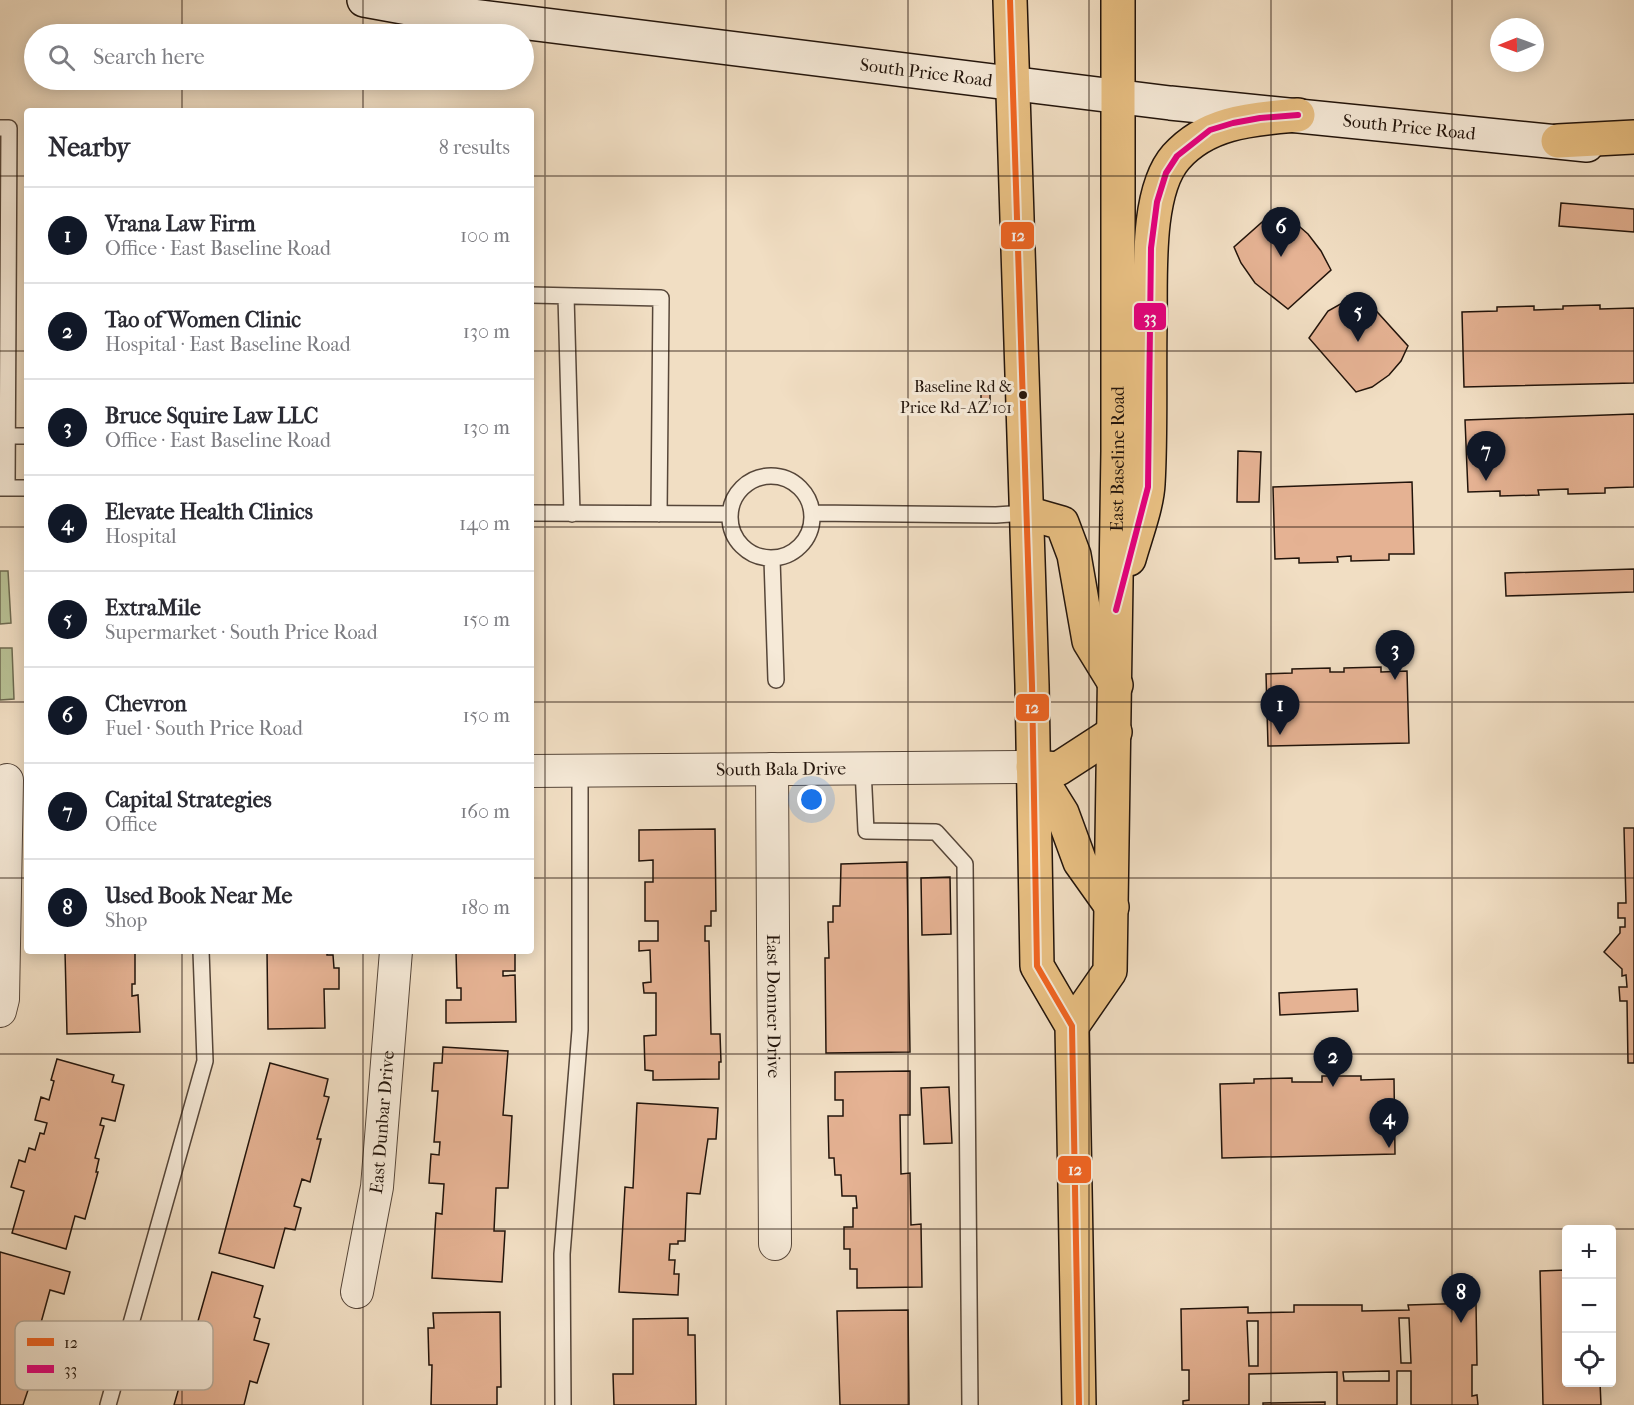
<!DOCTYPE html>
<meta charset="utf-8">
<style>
body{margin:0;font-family:"IM FELL French Canon",serif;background:#f7f7f7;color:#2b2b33}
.controls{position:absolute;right:18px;bottom:18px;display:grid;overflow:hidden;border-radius:6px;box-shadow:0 3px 15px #0003}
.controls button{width:54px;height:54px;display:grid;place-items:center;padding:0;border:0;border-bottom:2px solid #e1e1e2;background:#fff;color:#2b2b33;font:30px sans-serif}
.compass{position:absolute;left:1490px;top:18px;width:54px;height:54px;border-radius:50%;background:#fff;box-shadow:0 3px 15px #0003;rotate:269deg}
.you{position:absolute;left:812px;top:800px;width:21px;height:21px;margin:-15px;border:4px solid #fff;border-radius:50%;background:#1a73e8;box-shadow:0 0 0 9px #1a73e833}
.badge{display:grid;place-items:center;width:39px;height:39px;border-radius:50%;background:#111827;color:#fff;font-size:20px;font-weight:700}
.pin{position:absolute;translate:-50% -50px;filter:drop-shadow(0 2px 3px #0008)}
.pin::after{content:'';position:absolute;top:32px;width:21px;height:18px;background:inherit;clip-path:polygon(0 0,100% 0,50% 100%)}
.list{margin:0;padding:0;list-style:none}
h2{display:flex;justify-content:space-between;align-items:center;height:78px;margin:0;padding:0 24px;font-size:26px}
h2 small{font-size:20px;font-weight:400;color:#7c7c81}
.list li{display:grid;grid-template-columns:39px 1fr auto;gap:18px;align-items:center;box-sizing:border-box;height:96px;padding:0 24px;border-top:2px solid #e1e1e2}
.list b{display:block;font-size:22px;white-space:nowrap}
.list p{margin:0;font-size:20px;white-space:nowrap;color:#7c7c81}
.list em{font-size:20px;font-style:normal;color:#7c7c81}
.icon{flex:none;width:33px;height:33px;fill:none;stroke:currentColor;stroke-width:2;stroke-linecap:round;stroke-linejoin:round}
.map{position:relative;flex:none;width:1634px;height:1405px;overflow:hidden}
.search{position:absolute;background:#fff;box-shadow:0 3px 15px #0003;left:24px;top:24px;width:510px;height:66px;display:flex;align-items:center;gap:15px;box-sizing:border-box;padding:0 21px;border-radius:33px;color:#7c7c81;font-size:22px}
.panel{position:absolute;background:#fff;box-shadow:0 3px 15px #0003;left:24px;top:108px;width:510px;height:846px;border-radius:6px}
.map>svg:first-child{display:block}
.green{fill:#b8c195;stroke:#6d6a50;stroke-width:1.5}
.building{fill:#e5b293;stroke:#22140b;stroke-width:1.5;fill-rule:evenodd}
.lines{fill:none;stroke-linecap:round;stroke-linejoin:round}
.service-casing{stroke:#564639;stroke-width:18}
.minor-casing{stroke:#564639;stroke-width:34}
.secondary-casing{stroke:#22140b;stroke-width:36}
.primary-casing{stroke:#22140b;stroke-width:36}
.motorway-casing{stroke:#22140b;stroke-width:36}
.service{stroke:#f6ead8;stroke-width:15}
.minor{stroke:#f6ead8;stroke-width:32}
.secondary{stroke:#f6ead8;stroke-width:33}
.primary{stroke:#e8bf82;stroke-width:33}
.motorway{stroke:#e8bf82;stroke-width:33}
.bus-1-casing{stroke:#f6ead8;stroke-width:10}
.bus-2-casing{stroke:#f6ead8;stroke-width:10}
.bus-1{stroke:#f26522;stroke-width:6}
.bus-2{stroke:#e5007d;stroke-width:6}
.grid{fill:none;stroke:#22140b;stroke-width:1.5;stroke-opacity:0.55}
.bus-dot{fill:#22140b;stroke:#f6ead8;stroke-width:2}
.labels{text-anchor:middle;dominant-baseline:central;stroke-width:6;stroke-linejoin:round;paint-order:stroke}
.bus-label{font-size:16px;fill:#22140b;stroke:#f6ead8;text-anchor:end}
.street-label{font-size:18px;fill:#22140b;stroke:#f6ead8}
.key{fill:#f6ead8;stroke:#b6aa9a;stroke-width:1.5}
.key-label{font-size:16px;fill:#22140b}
.line-badge{stroke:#f6ead8;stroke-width:2}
.badge-label{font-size:16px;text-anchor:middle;font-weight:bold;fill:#fff}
</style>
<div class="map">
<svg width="1634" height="1405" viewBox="0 0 1634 1405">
<rect width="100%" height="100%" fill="#f1dec3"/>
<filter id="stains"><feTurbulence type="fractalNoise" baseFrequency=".00333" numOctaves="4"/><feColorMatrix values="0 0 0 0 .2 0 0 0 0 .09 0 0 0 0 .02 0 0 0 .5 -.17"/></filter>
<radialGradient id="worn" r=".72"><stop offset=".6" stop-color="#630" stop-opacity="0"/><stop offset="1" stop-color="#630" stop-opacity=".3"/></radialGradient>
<!-- green -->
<path class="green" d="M 0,571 L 8,571 L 11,623 L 0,624 Z
M 0,648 L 12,648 L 14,699 L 0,700 Z"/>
<!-- building -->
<path class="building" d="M 1561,203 L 1634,209 L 1634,232 L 1559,226 Z
M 1278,208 L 1308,234 L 1321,251 L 1331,270 L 1288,309 L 1255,283 L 1241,263 L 1234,247 Z
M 1360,293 L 1408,346 L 1401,361 L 1389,375 L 1372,387 L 1356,392 L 1309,338 L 1328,311 Z
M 1600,305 L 1600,309 L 1634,308 L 1634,383 L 1464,387 L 1462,312 L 1497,311 L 1497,307 L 1534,306 L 1534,310 L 1563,309 L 1563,306 Z
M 981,390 L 990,390 L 990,404 L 981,404 Z
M 1634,414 L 1634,487 L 1605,488 L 1605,493 L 1568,494 L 1568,489 L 1538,490 L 1539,495 L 1500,496 L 1500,491 L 1468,492 L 1465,420 Z
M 1238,451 L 1261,452 L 1259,502 L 1237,502 Z
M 1412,482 L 1414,554 L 1389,554 L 1389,560 L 1351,561 L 1351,556 L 1337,557 L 1338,562 L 1299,563 L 1299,558 L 1275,559 L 1273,487 Z
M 1634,569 L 1634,592 L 1506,596 L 1505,573 Z
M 1381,667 L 1381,672 L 1407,671 L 1409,743 L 1268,746 L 1266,674 L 1292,673 L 1292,669 L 1330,668 L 1330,672 L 1344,672 L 1344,668 Z
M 1624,828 L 1634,828 L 1634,1063 L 1628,1063 L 1627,1001 L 1620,1001 L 1619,987 L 1627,987 L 1626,975 L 1622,976 L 1622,969 L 1604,952 L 1620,933 L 1620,927 L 1625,927 L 1625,918 L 1618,918 L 1618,903 L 1626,903 Z
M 715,829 L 716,911 L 711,911 L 711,926 L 705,926 L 705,941 L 709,941 L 711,1034 L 720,1034 L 721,1062 L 719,1062 L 719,1079 L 653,1080 L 653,1071 L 645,1070 L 644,1036 L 656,1035 L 656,993 L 644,993 L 643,983 L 651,982 L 650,950 L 639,951 L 639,941 L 658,941 L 658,921 L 645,921 L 645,882 L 653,882 L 653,860 L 639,861 L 639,830 Z
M 907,862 L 910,1052 L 826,1053 L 825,958 L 829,958 L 828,922 L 833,922 L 833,906 L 840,906 L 841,864 Z
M 950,877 L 951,934 L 922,935 L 921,878 Z
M 65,951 L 135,951 L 135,984 L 132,984 L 132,996 L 138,995 L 140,1032 L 67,1034 Z
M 267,951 L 327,951 L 327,955 L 333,955 L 334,968 L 339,968 L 339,989 L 324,989 L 325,1028 L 268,1029 Z
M 456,951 L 515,951 L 515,971 L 503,971 L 503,976 L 515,975 L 516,1022 L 446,1023 L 446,1000 L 461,1000 L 461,988 L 457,988 Z
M 1357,989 L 1358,1011 L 1280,1015 L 1279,993 Z
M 443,1047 L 508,1051 L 503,1115 L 512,1116 L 508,1188 L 496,1188 L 494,1231 L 505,1231 L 502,1282 L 432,1278 L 436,1213 L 442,1214 L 444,1184 L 429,1183 L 431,1154 L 439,1155 L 440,1142 L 434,1142 L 438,1091 L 432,1091 L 434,1063 L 442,1063 Z
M 57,1059 L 114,1075 L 112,1082 L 124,1085 L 115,1121 L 102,1118 L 100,1125 L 104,1126 L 95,1158 L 99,1159 L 96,1172 L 98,1172 L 85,1219 L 75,1216 L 66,1249 L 12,1233 L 24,1191 L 11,1187 L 19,1160 L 25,1162 L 29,1148 L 35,1150 L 40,1133 L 44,1134 L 47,1123 L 35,1120 L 41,1097 L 49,1100 L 54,1081 L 51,1080 Z
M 270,1063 L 328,1079 L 324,1096 L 329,1097 L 317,1139 L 321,1139 L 310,1182 L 302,1179 L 294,1206 L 301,1208 L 295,1230 L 285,1228 L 274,1268 L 219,1253 Z
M 910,1071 L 910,1115 L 900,1115 L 901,1174 L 910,1173 L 911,1225 L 921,1224 L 922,1287 L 857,1288 L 857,1269 L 850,1269 L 850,1249 L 844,1249 L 844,1227 L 853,1227 L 853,1208 L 857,1208 L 856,1196 L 842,1196 L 841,1175 L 835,1175 L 834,1158 L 829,1158 L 828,1116 L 843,1116 L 843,1100 L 835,1100 L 835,1072 Z
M 1322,1076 L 1361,1076 L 1361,1080 L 1394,1079 L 1395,1154 L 1222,1158 L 1220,1084 L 1254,1083 L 1254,1079 L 1292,1078 L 1292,1082 L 1322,1082 Z
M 949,1087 L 952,1143 L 924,1144 L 921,1088 Z
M 637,1103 L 718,1108 L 716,1139 L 708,1139 L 700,1194 L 687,1193 L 685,1241 L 678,1241 L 678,1244 L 670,1244 L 669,1260 L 675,1260 L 674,1274 L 679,1274 L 678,1295 L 619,1292 L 625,1187 L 633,1188 Z
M 0,1252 L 70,1272 L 64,1294 L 50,1290 L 31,1359 L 42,1362 L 34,1388 L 29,1387 L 23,1405 L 0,1405 Z
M 1566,1270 L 1566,1382 L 1600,1382 L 1601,1405 L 1543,1405 L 1540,1271 Z
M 212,1272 L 263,1286 L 254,1317 L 260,1319 L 254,1340 L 269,1344 L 257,1383 L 250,1381 L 244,1405 L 174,1405 Z
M 1476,1303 L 1477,1365 L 1472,1365 L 1472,1396 L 1477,1395 L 1478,1405 L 1411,1405 L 1411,1371 L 1397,1371 L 1397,1405 L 1337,1405 L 1337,1372 L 1249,1374 L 1249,1405 L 1183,1405 L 1183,1401 L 1189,1400 L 1189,1370 L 1182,1370 L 1181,1309 L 1248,1307 L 1248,1313 L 1294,1312 L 1294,1305 L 1362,1305 L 1362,1311 L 1409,1310 L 1408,1305 ZM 1399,1318 L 1409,1318 L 1411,1363 L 1401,1363 ZM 1247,1321 L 1258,1321 L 1258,1366 L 1249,1366 ZM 1389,1371 L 1389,1381 L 1344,1381 L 1343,1372 Z
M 908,1310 L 909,1405 L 840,1405 L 837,1311 Z
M 500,1312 L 501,1387 L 497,1387 L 497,1405 L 431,1405 L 432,1365 L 429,1365 L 428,1328 L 434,1328 L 433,1313 Z
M 688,1318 L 688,1335 L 695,1335 L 696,1405 L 614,1405 L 613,1374 L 633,1374 L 633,1319 Z
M 1325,1402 L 1325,1405 L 1263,1405 L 1263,1403 Z"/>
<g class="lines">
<!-- service casing -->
<g class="service-casing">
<path id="service" d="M 0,128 L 9,128 L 7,488
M 531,295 L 661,298 L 659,514
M 566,296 L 572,514
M 7,436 L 27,436
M730 517a41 41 0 1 1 82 0a41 41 0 1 1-82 0Z
M 0,488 L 27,488
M 531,513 L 730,514
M 812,513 L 996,515 L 1027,513
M 772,559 L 776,680
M 863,769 L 866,831 L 936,832 L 965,864 L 970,1405
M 108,1405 L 205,1061 L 201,951
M 563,1405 L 562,1254 L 580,1030 L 580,770"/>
</g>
<!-- minor casing -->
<g class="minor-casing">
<g id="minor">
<path id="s1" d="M 772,769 L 775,1244"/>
<path id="s2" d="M 531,771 L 1033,767"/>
<path d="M 0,1011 L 3,999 L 7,780"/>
<path id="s3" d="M 357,1292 L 377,1187 L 396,951"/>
</g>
</g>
<!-- secondary casing -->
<g class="secondary-casing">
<g id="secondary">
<path id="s4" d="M 364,0 L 408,8 L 1170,103 L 1587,145"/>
</g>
</g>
<!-- primary casing -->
<g class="primary-casing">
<g id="primary">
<path d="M 1010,0 L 1032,685 L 1037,966 L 1072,1026 L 1079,1405"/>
<path d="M 1027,513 L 1062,523 L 1074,555 L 1089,641 L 1116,685"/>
<path d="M 1129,559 C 1135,537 1147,506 1148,484 C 1151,431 1149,378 1150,325 C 1151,279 1145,192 1176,157 C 1208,121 1254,119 1298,115"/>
<path d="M 1033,767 L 1058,769 L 1115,732"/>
<path d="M 1034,768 L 1062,813 L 1080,862 L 1112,907"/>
<path id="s5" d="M 1072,1026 L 1110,971 L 1118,451 L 1118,0"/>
</g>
</g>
<!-- motorway casing -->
<g class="motorway-casing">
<path id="motorway" d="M 1558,141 L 1634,137"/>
</g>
<!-- service -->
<use href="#service" class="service"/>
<!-- minor -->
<use href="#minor" class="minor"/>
<!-- secondary -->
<use href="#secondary" class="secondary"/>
<!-- primary -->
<use href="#primary" class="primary"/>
<!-- motorway -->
<use href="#motorway" class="motorway"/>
<!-- bus-1 casing -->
<g class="bus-1-casing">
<path id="bus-1" d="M 1010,0 L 1032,685 L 1037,966 L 1072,1026 L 1079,1405"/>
</g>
<!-- bus-2 casing -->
<g class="bus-2-casing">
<path id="bus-2" d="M 1116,610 L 1148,487 L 1151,248 L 1157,202 L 1166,173 L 1177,156 L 1210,130 L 1233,123 L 1260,118 L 1298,115"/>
</g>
<!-- bus-1 -->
<use href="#bus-1" class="bus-1"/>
<!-- bus-2 -->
<use href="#bus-2" class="bus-2"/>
</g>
<!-- grid -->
<path class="grid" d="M 182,0 L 182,34M 363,0 L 363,34M 545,0 L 545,1405M 726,0 L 726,1405M 908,0 L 908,1405M 1089,0 L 1089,1405M 1271,0 L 1271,1405M 1452,0 L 1452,1405M 182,80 L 182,111M 363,80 L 363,111M 0,176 L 27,176M 531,176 L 1634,176M 0,351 L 27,351M 531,351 L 1634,351M 0,527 L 27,527M 531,527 L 1634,527M 0,702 L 27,702M 531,702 L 1634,702M 0,878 L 27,878M 531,878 L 1634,878M 182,951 L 182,1405M 363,951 L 363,1405M 0,1054 L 1634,1054M 0,1229 L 1634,1229"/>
<!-- markers -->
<circle class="bus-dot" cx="1023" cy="395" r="5"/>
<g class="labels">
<!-- bus labels -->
<g class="bus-label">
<text x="1012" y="386">Baseline Rd &amp;<tspan x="1012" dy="21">Price Rd- AZ 101</tspan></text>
</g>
<!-- street labels -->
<g class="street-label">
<text stroke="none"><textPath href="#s4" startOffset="567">South Price Road</textPath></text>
<text stroke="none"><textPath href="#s4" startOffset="1053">South Price Road</textPath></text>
<text stroke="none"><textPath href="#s5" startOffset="579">East Baseline Road</textPath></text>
<text stroke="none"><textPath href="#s2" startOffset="250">South Bala Drive</textPath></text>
<text stroke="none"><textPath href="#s1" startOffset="237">East Donner Drive</textPath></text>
<text stroke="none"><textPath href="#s3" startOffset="172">East Dunbar Drive</textPath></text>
</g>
</g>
<!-- legend -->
<rect x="15" y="1321" width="198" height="69" rx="9" class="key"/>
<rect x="27" y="1338" width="27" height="8" fill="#f26522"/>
<rect x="27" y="1365" width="27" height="8" fill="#e5007d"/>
<g class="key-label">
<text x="64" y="1348">12</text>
<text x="64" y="1375">33</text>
</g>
<g class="line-badge">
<rect x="1000" y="221" width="35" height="29" rx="6" fill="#f26522"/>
<rect x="1133" y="302" width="34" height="29" rx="6" fill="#e5007d"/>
<rect x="1015" y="693" width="35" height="29" rx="6" fill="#f26522"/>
<rect x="1057" y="1155" width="35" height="29" rx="6" fill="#f26522"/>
</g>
<g class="badge-label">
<text x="1018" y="241">12</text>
<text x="1150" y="323">33</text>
<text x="1032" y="713">12</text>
<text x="1075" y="1175">12</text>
</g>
<rect width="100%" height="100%" filter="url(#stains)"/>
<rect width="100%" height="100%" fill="url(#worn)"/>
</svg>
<div class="controls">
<button>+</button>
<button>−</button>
<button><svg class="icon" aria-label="locate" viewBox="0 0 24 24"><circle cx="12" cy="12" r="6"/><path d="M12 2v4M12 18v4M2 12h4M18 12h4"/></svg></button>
</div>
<svg class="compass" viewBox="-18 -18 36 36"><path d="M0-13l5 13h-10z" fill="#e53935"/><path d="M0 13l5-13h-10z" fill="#7c7c81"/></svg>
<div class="you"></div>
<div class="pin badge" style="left:1280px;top:735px">1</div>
<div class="pin badge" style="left:1333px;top:1087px">2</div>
<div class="pin badge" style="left:1395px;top:680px">3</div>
<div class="pin badge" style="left:1389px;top:1148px">4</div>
<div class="pin badge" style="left:1358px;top:342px">5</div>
<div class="pin badge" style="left:1281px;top:257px">6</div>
<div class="pin badge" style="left:1486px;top:481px">7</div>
<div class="pin badge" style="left:1461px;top:1323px">8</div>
<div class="search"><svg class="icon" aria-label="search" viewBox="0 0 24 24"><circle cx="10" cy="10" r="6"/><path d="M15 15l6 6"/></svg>Search here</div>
<section class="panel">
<h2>Nearby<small>8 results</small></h2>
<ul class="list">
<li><span class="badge">1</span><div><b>Vrana Law Firm</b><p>Office · East Baseline Road</p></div><em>100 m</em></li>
<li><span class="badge">2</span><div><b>Tao of Women Clinic</b><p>Hospital · East Baseline Road</p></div><em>130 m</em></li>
<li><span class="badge">3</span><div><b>Bruce Squire Law LLC</b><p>Office · East Baseline Road</p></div><em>130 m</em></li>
<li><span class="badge">4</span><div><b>Elevate Health Clinics</b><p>Hospital</p></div><em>140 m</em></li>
<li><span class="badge">5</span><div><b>ExtraMile</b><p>Supermarket · South Price Road</p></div><em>150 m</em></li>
<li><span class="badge">6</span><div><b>Chevron</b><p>Fuel · South Price Road</p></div><em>150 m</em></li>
<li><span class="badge">7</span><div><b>Capital Strategies</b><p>Office</p></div><em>160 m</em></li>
<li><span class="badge">8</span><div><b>Used Book Near Me</b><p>Shop</p></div><em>180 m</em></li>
</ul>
</section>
</div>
